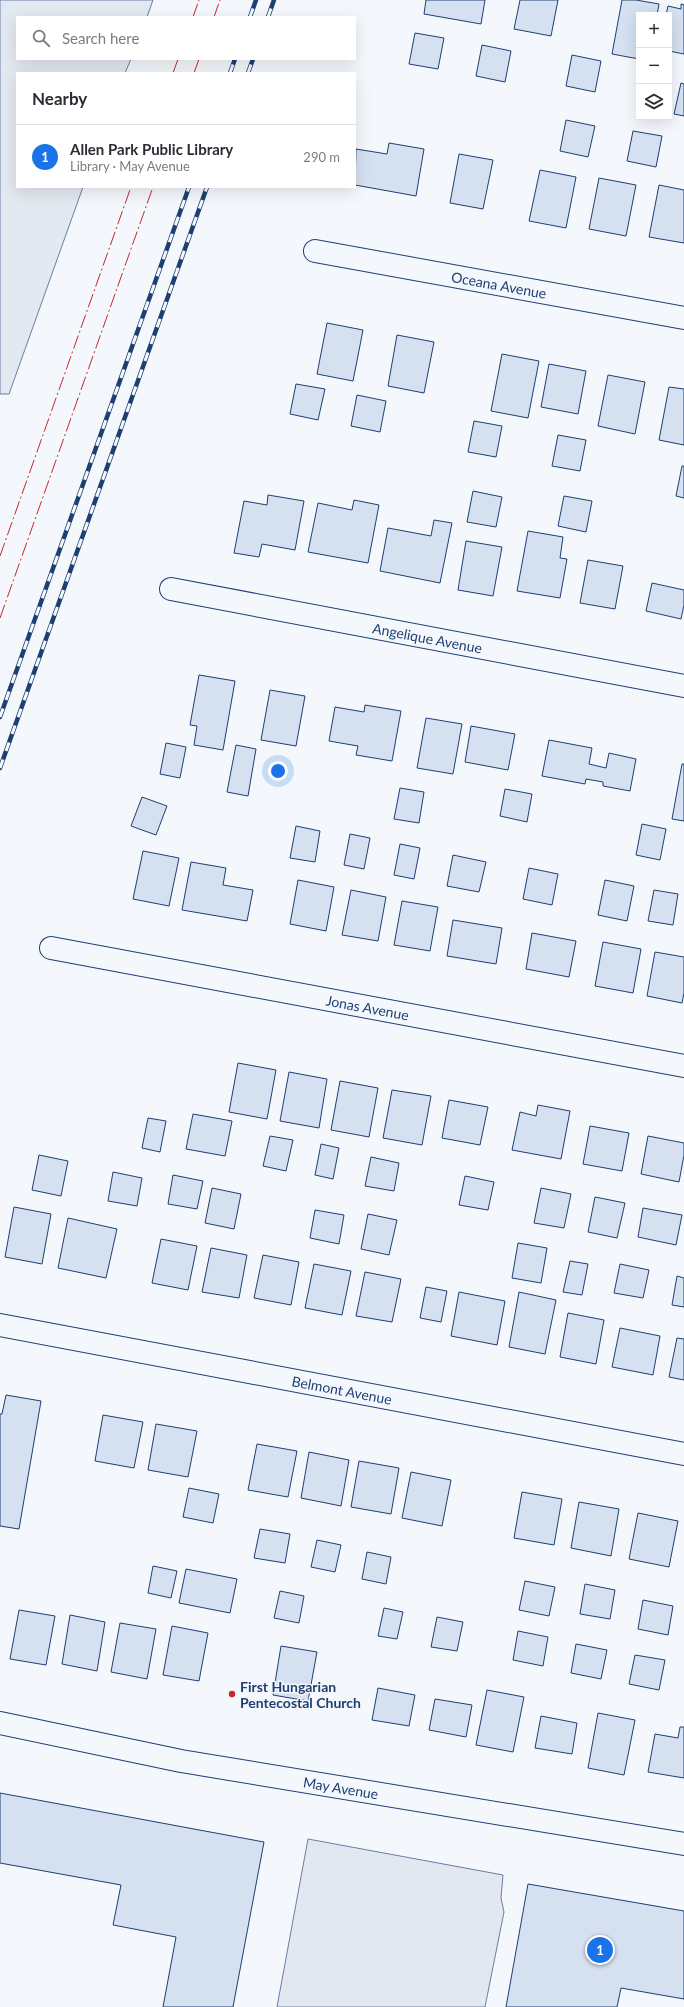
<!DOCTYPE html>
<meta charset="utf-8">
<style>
body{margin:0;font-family:Lato,sans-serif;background:#f2f2f3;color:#2b2b33}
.controls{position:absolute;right:12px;top:12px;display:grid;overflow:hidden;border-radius:0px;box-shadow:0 4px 16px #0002}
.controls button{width:36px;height:36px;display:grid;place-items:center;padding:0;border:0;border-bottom:1px solid #e1e1e2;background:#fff;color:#2b2b33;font:20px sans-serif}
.you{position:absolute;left:278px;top:771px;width:14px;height:14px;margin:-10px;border:3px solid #fff;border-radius:50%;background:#1a73e8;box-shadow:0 0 0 6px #1a73e833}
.badge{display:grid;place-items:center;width:26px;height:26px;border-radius:50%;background:#1a73e8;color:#fff;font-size:13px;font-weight:700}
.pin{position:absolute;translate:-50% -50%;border:2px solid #fff;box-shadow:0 1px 4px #0006}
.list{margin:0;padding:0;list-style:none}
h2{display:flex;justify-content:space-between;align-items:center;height:52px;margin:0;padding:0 16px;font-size:17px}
h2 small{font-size:13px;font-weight:400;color:#7c7c81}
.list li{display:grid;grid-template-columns:26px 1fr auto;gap:12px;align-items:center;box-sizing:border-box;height:64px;padding:0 16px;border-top:1px solid #e1e1e2}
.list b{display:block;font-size:15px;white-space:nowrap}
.list p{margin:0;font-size:13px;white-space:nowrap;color:#7c7c81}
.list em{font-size:13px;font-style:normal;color:#7c7c81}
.icon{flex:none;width:22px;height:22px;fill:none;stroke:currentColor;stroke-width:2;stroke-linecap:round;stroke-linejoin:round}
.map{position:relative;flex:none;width:684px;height:2007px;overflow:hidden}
.search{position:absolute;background:#fff;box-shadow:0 4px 16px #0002;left:16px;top:16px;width:340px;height:44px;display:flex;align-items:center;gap:10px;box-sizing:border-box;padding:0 14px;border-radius:0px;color:#7c7c81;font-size:15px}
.panel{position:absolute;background:#fff;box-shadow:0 4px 16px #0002;left:16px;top:72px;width:340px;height:116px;border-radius:0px}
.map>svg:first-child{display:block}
.green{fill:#e3e9f0;stroke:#687fa3}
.parking{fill:#e3e8f0;stroke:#687fa3}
.building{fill:#d5e0f0;stroke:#1d3f73}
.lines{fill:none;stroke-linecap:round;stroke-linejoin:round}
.minor-casing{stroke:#1d3f73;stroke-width:24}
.minor{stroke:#f4f7fb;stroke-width:22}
.rail-casing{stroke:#1d3f73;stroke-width:4.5}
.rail{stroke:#f4f7fb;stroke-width:3;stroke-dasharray:9;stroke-linecap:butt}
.power{stroke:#c62828;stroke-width:1;stroke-dasharray:14 3 2 3;stroke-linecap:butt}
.poi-dot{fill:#c62828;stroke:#f4f7fb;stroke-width:1.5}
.labels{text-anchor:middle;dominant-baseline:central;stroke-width:3;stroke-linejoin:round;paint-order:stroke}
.street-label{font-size:14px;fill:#1d3f73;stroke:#f4f7fb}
.poi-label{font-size:14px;font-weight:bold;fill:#1d3f73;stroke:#f4f7fb;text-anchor:start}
</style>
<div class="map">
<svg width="684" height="2007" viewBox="0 0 684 2007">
<rect width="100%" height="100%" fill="#f4f7fb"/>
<!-- green -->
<path class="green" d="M 0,0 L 153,0 L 147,17 L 17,17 L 17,59 L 131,59 L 125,73 L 17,73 L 17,187 L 83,187 L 9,394 L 0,394 Z"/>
<!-- parking -->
<path class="parking" d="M 308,1839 L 503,1875 L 501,1898 L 504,1912 L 485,2007 L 277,2007 Z"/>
<!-- building -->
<path class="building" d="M 426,0 L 485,0 L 481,24 L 424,14 Z
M 520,0 L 558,0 L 551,36 L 514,29 Z
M 622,0 L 636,0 L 659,4 L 657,15 L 639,15 L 639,59 L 612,54 Z
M 681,4 L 684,5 L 684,54 L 669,51 L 669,15 L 666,15 L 668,6 L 681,9 Z
M 415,33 L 444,38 L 438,69 L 409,64 Z
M 482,45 L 511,51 L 505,82 L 476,76 Z
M 572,55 L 601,61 L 595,92 L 566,86 Z
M 681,83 L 684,84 L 684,116 L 674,114 Z
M 566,120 L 595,126 L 588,157 L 560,151 Z
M 633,131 L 662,136 L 656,167 L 627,161 Z
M 389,143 L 424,149 L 416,196 L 355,185 L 356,149 L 387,154 Z
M 459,154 L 493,160 L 483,209 L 450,203 Z
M 540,170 L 576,177 L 566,228 L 529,221 Z
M 599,178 L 636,185 L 626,236 L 589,229 Z
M 659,185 L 684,190 L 684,243 L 649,237 Z
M 327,323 L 363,330 L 353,381 L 317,374 Z
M 397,335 L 434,342 L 424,393 L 388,386 Z
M 502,354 L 539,361 L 528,418 L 491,411 Z
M 549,364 L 586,371 L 578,414 L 541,407 Z
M 608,375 L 645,382 L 635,434 L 598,426 Z
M 296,384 L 325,389 L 318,420 L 290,414 Z
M 669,387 L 684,389 L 684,445 L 659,440 Z
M 357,395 L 386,401 L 380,432 L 351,426 Z
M 474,421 L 502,426 L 496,457 L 468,452 Z
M 558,435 L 586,440 L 580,471 L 552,466 Z
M 682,466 L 684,466 L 684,498 L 676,496 Z
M 473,491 L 502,497 L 496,527 L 467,522 Z
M 268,495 L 304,501 L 295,550 L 262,544 L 259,557 L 234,553 L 244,501 L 267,505 Z
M 564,496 L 592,501 L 586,532 L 558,526 Z
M 354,500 L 379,505 L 368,563 L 308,552 L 318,503 L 352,510 Z
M 434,520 L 452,523 L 440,583 L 380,571 L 388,528 L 431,536 Z
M 528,531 L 563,537 L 560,558 L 567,559 L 560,598 L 517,591 Z
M 466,541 L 502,547 L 493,596 L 458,590 Z
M 588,560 L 623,566 L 615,609 L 580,603 Z
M 652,583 L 684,590 L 684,605 L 681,619 L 646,611 Z
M 199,675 L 235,681 L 223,750 L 194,745 L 197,726 L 190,725 Z
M 270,690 L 305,696 L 296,746 L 261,740 Z
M 365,705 L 401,711 L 392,761 L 356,755 L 358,746 L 329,741 L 335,707 L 364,712 Z
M 426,718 L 462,724 L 453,774 L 417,768 Z
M 471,726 L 515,734 L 508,770 L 465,762 Z
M 549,740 L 592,748 L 589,764 L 606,768 L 609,753 L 636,759 L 630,791 L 603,786 L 603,782 L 586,779 L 585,784 L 542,776 Z
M 166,743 L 186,747 L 180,778 L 160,774 Z
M 236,745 L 256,749 L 248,796 L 227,792 Z
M 682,764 L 684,764 L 684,821 L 672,819 Z
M 400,788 L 424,792 L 419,823 L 394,819 Z
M 505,789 L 532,794 L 527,822 L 500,816 Z
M 142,797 L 167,806 L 156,835 L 131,826 Z
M 642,824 L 666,829 L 660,860 L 636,855 Z
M 296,826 L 320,831 L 315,862 L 290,858 Z
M 350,834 L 370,838 L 364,869 L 344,865 Z
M 400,844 L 420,848 L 414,879 L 394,875 Z
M 143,851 L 179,858 L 169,906 L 133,899 Z
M 453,855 L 486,862 L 479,892 L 447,886 Z
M 191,862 L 226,868 L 223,885 L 253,890 L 247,921 L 182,910 Z
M 529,868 L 558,874 L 552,905 L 523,899 Z
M 298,880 L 334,887 L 326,931 L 290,924 Z
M 605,880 L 634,886 L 627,921 L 598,915 Z
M 351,890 L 386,897 L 378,941 L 342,935 Z
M 654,890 L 678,894 L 673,925 L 648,921 Z
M 402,901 L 438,907 L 430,951 L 394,945 Z
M 453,920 L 502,928 L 496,964 L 447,956 Z
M 532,933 L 576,941 L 569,977 L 526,969 Z
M 603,942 L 641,949 L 633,993 L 595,986 Z
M 655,952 L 684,957 L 684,993 L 682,1003 L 647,996 Z
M 238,1063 L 276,1070 L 267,1119 L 229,1112 Z
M 289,1072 L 327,1079 L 319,1128 L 280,1121 Z
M 340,1081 L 378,1088 L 369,1137 L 331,1130 Z
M 392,1090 L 431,1096 L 422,1145 L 383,1138 Z
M 449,1100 L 488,1107 L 480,1145 L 442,1138 Z
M 538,1105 L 570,1111 L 561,1159 L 512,1150 L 520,1112 L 536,1116 Z
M 193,1114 L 232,1121 L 225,1156 L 186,1149 Z
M 148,1118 L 166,1121 L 160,1152 L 142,1148 Z
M 590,1126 L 629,1133 L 622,1171 L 583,1164 Z
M 270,1136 L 293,1140 L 286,1171 L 263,1166 Z
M 648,1136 L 684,1143 L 684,1155 L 679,1182 L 641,1174 Z
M 321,1144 L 339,1148 L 333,1179 L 315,1175 Z
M 39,1155 L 68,1161 L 61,1196 L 32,1190 Z
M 371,1157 L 399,1163 L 394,1191 L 365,1186 Z
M 113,1172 L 142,1178 L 137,1206 L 108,1201 Z
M 173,1175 L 203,1181 L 197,1209 L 168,1204 Z
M 465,1176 L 494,1182 L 488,1210 L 459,1205 Z
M 212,1188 L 241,1194 L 234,1229 L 205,1223 Z
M 541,1188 L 571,1194 L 564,1228 L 534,1223 Z
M 595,1197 L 625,1203 L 617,1238 L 588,1232 Z
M 14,1207 L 51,1214 L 42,1264 L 5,1257 Z
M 643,1208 L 682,1215 L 676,1245 L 638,1237 Z
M 315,1210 L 344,1215 L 339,1244 L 310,1238 Z
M 368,1214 L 397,1220 L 389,1255 L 361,1249 Z
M 68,1218 L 117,1229 L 106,1278 L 58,1268 Z
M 161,1239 L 197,1246 L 188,1290 L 152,1283 Z
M 518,1243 L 547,1248 L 541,1283 L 512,1278 Z
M 211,1248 L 247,1255 L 239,1298 L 202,1292 Z
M 263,1255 L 299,1262 L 291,1305 L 254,1298 Z
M 570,1261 L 588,1264 L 582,1295 L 563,1292 Z
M 314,1264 L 351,1271 L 342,1315 L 305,1308 Z
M 620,1264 L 649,1270 L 643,1298 L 614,1293 Z
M 365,1272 L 401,1279 L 392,1322 L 356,1316 Z
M 677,1276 L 684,1278 L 684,1307 L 672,1305 Z
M 426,1287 L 447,1291 L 441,1322 L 420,1318 Z
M 459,1292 L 505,1301 L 497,1345 L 451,1336 Z
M 519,1292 L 556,1300 L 545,1354 L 509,1347 Z
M 568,1313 L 604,1320 L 596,1364 L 560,1357 Z
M 620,1328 L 660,1336 L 653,1375 L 612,1367 Z
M 677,1338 L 684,1339 L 684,1380 L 669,1377 Z
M 6,1395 L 41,1401 L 19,1529 L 0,1526 L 0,1414 L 2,1414 Z
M 103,1415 L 143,1422 L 134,1468 L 95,1461 Z
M 156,1424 L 197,1431 L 188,1477 L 148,1470 Z
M 257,1444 L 297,1451 L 288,1497 L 248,1490 Z
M 309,1452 L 349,1460 L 341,1506 L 301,1498 Z
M 359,1461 L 399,1468 L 391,1514 L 351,1507 Z
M 411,1472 L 451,1480 L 442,1526 L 402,1518 Z
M 189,1488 L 219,1494 L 213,1523 L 183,1517 Z
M 522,1492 L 562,1499 L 554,1545 L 514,1538 Z
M 579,1502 L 619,1509 L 611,1556 L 571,1548 Z
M 638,1513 L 678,1521 L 669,1567 L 629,1559 Z
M 260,1529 L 290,1534 L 285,1563 L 254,1558 Z
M 317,1540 L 341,1545 L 335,1572 L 311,1567 Z
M 367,1552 L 391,1557 L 386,1584 L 362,1579 Z
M 153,1566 L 177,1571 L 171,1598 L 148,1593 Z
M 186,1569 L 237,1579 L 230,1613 L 179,1603 Z
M 525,1581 L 555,1587 L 549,1616 L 519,1610 Z
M 585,1584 L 615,1590 L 610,1619 L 580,1614 Z
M 280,1591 L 304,1596 L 299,1623 L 274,1618 Z
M 643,1600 L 673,1606 L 668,1635 L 638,1629 Z
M 384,1608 L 403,1612 L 397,1639 L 378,1636 Z
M 19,1610 L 55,1616 L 46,1665 L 10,1659 Z
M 70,1615 L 105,1622 L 97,1671 L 62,1664 Z
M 437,1617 L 463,1622 L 457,1651 L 431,1647 Z
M 120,1623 L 156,1629 L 147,1679 L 111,1672 Z
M 172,1626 L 208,1633 L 199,1681 L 163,1675 Z
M 518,1631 L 548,1637 L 543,1666 L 513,1660 Z
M 576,1644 L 607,1650 L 601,1679 L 571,1673 Z
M 281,1646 L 317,1652 L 308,1701 L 273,1695 Z
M 635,1655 L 665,1660 L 659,1690 L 629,1684 Z
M 378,1688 L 415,1695 L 409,1726 L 372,1720 Z
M 487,1690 L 524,1697 L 513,1752 L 476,1745 Z
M 435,1699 L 472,1705 L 466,1737 L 429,1730 Z
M 598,1713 L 635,1720 L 624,1775 L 588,1768 Z
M 541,1716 L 577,1723 L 572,1754 L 535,1748 Z
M 680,1727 L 684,1727 L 684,1778 L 648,1772 L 655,1734 L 678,1738 Z
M 0,1793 L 264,1842 L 233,2007 L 163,2007 L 176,1937 L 113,1925 L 121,1885 L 0,1863 Z
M 528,1884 L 684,1911 L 684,1999 L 621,1988 L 617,2007 L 506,2007 Z"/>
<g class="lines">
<!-- minor casing -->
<g class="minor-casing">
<g id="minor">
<path id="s1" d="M 315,251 L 684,318"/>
<path id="s2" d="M 171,589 L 684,686"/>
<path id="s3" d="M 51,948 L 684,1066"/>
<path id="s4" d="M 0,1325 L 684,1454"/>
<path id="s5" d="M 0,1723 L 181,1761 L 684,1844"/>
</g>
</g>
<!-- minor -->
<use href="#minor" class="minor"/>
<!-- rail casing -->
<g class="rail-casing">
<path id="rail" d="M 250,17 L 256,0
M 268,17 L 274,0
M 230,73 L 235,59
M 248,73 L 253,59
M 0,717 L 189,187
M 0,768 L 207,187"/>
</g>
<!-- rail -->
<use href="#rail" class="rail"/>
<!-- power -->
<path class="power" d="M 193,17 L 199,0
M 214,17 L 220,0
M 173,73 L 178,59
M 194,73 L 199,59
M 0,556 L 131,187
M 0,618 L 153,187"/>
</g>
<!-- markers -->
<circle class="poi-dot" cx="232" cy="1694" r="4"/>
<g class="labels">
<!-- street labels -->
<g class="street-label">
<text stroke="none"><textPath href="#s1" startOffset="187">Oceana Avenue</textPath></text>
<text stroke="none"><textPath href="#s2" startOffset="261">Angelique Avenue</textPath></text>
<text stroke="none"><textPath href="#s3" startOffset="322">Jonas Avenue</textPath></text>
<text stroke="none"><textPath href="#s4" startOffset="348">Belmont Avenue</textPath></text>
<text stroke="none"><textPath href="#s5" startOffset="347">May Avenue</textPath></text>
</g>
<!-- poi labels -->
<g class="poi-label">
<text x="240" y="1686">First Hungarian<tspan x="240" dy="16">Pentecostal Church</tspan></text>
</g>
</g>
</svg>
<div class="controls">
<button>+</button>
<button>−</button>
<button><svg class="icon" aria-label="layers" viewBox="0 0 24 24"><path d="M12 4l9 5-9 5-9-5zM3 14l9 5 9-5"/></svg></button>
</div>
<div class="you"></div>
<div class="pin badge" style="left:600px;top:1950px">1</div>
<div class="search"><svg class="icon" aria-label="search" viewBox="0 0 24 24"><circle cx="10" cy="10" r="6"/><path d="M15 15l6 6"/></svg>Search here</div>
<section class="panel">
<h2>Nearby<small></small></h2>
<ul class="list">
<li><span class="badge">1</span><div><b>Allen Park Public Library</b><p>Library · May Avenue</p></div><em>290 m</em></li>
</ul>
</section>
</div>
